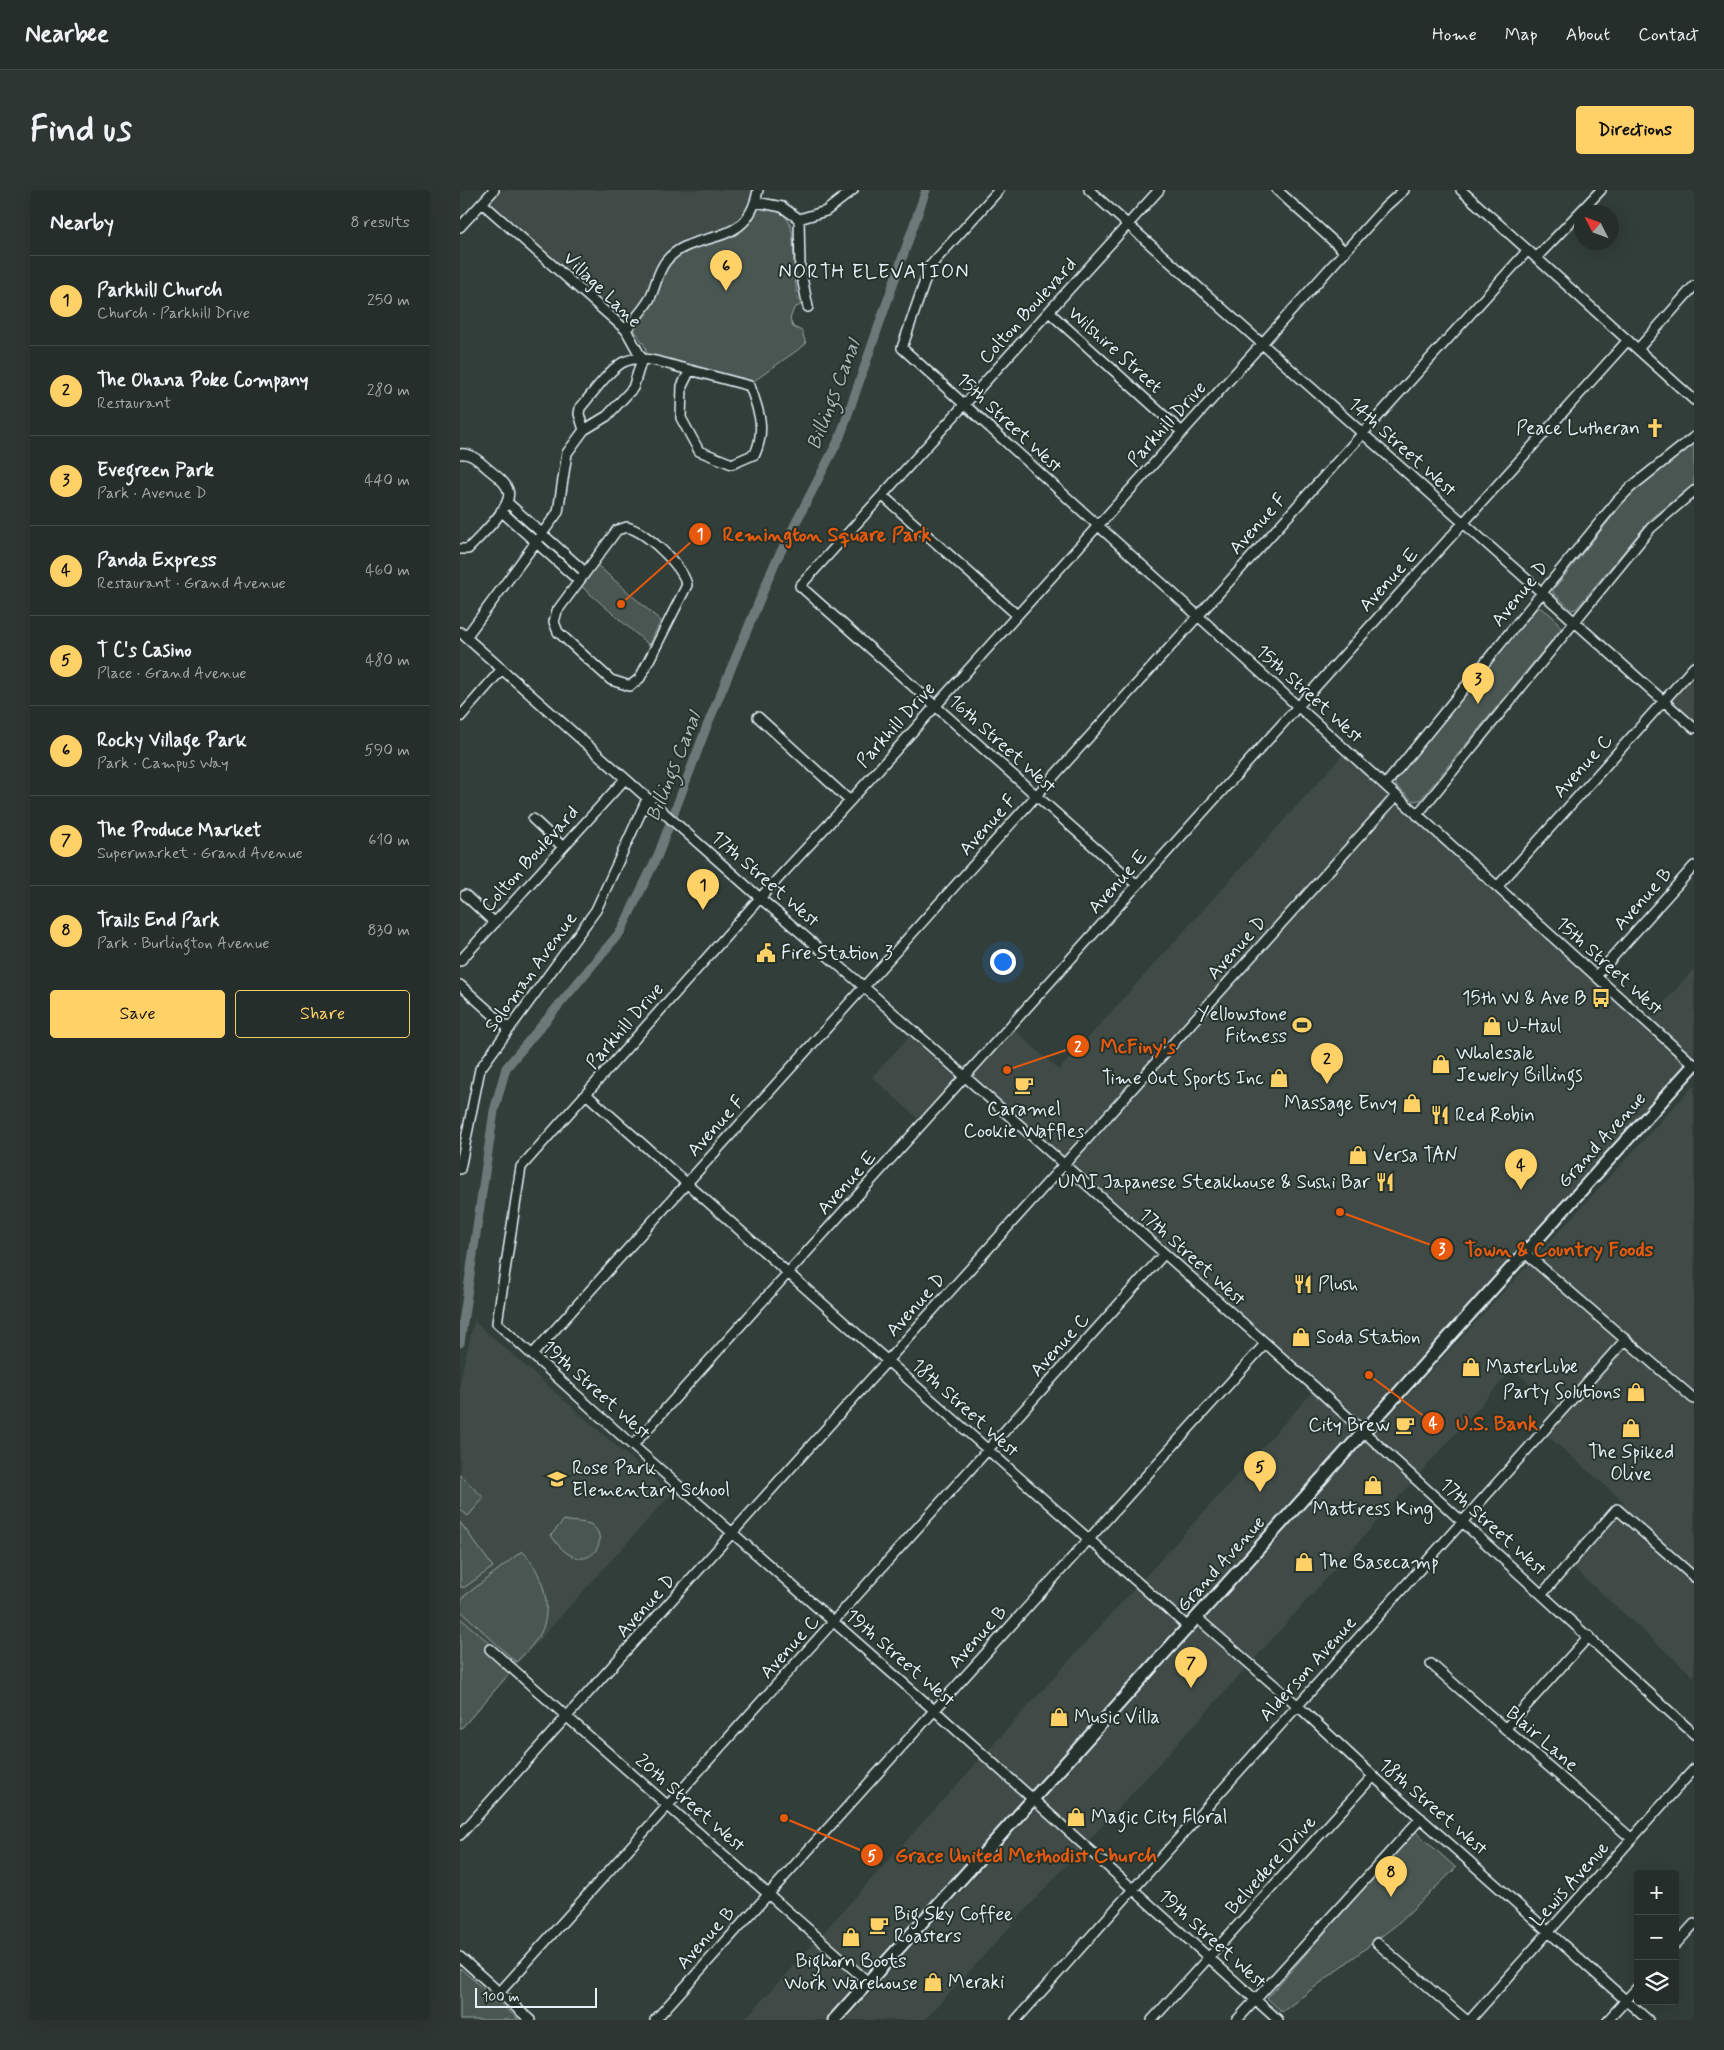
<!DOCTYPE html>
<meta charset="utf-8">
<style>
body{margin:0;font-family:Mynerve,sans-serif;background:#2e3633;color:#f1f3f6}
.controls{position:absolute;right:15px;bottom:15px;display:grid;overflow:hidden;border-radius:5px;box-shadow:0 5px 20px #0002}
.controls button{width:45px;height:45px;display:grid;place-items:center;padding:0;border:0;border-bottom:1px solid #424a47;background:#262e2b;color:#f1f3f6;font:25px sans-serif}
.compass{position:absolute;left:1114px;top:15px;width:45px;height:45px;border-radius:50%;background:#262e2b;box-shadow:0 5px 20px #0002;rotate:312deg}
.scale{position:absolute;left:15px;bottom:12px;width:122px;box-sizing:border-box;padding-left:5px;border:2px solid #e8f1f8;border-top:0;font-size:14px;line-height:18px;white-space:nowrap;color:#e8f1f8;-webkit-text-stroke:4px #26332d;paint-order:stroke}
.you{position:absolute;left:542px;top:771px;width:18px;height:18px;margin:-12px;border:4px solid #fff;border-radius:50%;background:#1a73e8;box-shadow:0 0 0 8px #1a73e833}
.badge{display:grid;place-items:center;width:32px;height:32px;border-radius:50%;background:#ffd166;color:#111;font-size:16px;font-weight:700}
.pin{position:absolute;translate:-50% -41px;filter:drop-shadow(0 1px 2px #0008)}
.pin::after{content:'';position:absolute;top:26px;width:18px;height:15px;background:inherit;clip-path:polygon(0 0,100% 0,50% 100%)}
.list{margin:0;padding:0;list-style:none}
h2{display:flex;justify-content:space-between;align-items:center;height:65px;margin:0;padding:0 20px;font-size:21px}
h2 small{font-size:16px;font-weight:400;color:#a4a8a9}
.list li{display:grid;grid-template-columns:32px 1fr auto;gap:15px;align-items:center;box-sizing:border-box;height:90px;padding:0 20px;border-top:1px solid #424a47}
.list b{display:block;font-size:19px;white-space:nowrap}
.list p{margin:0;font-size:16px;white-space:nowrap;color:#a4a8a9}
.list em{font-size:16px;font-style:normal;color:#a4a8a9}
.actions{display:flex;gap:10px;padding:15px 20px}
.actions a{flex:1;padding:11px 0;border:1px solid #ffd166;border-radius:5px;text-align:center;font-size:18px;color:#ffd166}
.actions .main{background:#ffd166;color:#111}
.icon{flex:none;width:28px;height:28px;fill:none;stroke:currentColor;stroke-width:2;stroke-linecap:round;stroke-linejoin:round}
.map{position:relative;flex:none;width:1234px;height:1830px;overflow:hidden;border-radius:5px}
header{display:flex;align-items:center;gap:30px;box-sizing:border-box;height:70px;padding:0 25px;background:#262e2b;border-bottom:1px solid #424a47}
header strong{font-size:24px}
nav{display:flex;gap:28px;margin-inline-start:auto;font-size:18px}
.intro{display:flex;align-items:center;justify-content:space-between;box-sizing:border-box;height:120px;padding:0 30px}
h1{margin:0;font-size:35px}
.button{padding:12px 22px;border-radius:5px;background:#ffd166;color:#111;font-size:18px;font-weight:700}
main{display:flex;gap:30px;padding:0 30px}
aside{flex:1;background:#262e2b;border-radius:5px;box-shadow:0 5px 20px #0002}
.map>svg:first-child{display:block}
.built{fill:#3f4b46}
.green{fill:#495651;stroke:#98a4a4}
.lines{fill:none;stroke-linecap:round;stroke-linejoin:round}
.canal{stroke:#6d7978;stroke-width:9}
.minor-casing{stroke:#e8f1f8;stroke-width:12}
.major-casing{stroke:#e8f1f8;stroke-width:15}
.minor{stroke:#26332d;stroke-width:9}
.major{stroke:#26332d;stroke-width:11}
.labels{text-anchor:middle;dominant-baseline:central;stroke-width:4;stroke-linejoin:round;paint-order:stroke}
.street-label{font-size:19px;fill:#e8f1f8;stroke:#26332d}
.poi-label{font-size:19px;fill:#e8f1f8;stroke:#26332d;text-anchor:start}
.neighbourhood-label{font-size:20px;letter-spacing:1px;fill:#e8f1f8;stroke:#26332d}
.water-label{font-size:20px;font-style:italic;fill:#b1bbbe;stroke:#26332d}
.leader{fill:none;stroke:#e8590c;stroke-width:2}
.callout-dot{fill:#e8590c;stroke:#26332d;stroke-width:2}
.mark-label{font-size:15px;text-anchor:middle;font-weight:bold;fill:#fff}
.callout-label{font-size:20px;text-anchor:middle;font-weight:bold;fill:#e8590c;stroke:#26332d;stroke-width:4;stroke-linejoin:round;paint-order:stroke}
</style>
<header>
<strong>Nearbee</strong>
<nav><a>Home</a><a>Map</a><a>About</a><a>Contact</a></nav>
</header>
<div class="intro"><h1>Find us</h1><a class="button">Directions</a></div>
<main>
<aside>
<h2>Nearby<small>8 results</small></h2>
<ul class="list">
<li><span class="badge">1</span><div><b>Parkhill Church</b><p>Church · Parkhill Drive</p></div><em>250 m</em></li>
<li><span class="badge">2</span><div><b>The Ohana Poke Company</b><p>Restaurant</p></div><em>280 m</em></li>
<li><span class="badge">3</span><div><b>Evegreen Park</b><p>Park · Avenue D</p></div><em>440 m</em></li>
<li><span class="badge">4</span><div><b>Panda Express</b><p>Restaurant · Grand Avenue</p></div><em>460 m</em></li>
<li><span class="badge">5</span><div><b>T C's Casino</b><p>Place · Grand Avenue</p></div><em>480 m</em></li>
<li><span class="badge">6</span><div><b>Rocky Village Park</b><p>Park · Campus Way</p></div><em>590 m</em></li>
<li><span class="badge">7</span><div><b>The Produce Market</b><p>Supermarket · Grand Avenue</p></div><em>610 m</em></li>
<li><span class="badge">8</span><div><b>Trails End Park</b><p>Park · Burlington Avenue</p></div><em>830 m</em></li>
</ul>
<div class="actions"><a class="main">Save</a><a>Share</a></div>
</aside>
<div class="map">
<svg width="1234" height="1830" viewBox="0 0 1234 1830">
<rect width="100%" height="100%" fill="#323e39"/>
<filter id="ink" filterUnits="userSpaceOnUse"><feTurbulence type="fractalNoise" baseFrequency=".02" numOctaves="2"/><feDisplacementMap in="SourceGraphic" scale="10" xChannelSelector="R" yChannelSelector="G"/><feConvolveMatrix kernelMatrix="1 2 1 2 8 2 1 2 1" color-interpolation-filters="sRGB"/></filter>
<g filter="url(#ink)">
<!-- built -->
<path class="built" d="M 34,0 L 298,0 L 296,12 L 275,39 L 227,56 L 166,140 L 22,13 Z
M 1234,477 L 1234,538 L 1203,510 Z
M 887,560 L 1187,832 L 1234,779 L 1234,875 L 374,1830 L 284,1830 L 856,1198 L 505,887 L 463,933 L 412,887 L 454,841 L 504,886 L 550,836 L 599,880 Z
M 1234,895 L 1234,1487 L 1109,1374 L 1164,1312 L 1083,1242 L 1101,1221 L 1053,1179 L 790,1474 L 465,1830 L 386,1830 L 893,1265 Z
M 14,1131 L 211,1304 L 56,1476 L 0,1428 L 0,1191 Z"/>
<!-- green -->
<path class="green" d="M 300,18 C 337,20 332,42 334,71 C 334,82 336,94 337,106 L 341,115 L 334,118 L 330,129 L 333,137 L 342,141 L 346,154 L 294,191 L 187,165 L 185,156 L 173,138 L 206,77 L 214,69 L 225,61 L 264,50 L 278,41 Z
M 1234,252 L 1234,294 L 1191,329 L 1116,419 L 1112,420 L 1093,403 L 1093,400 L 1168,307 Z
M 136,374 L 201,431 L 189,455 L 121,396 Z
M 1077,417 C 1086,419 1098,430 1101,439 L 960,610 L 953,611 L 936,596 L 935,589 Z
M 0,1285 L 24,1308 L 8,1326 L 0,1319 Z
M 104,1330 C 111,1332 125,1332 130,1334 C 156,1349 123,1396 91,1345 Z
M 0,1332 L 33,1377 L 5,1397 L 0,1397 Z
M 62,1361 C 83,1381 96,1423 77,1449 C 71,1457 63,1465 56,1472 L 0,1420 L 2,1408 Z
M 0,1428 L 56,1476 L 0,1540 Z
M 955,1641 L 996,1678 L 935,1736 L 822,1822 L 807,1808 Z
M 0,1778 L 59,1830 L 0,1830 Z"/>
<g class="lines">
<!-- canal -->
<path class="canal" d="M 0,1153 L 34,921 L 46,878 L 161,741 L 198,665 L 247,536 L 315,373 L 380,247 L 466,0"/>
<!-- minor casing -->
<g class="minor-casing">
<path id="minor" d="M 539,0 L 470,76 L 442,158 L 1234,875
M 629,0 L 1234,538
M 817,0 L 884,61
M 1001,0 L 1234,210
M 296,12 L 322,17 L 339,29 L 340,78 L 348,117
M 339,29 L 366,21 L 393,0
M 0,37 L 34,0
M 1076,68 L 1141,0
M 589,122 L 722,242
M 166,140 C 173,131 183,120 189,110 C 196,97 197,82 206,71 C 234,37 287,62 298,0
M 1178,159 L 1234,96
M 230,180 L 290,196 C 299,221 306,239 295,264 L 272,274 L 239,261 L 221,228 L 222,196 Z
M 124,240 L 119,224 L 120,218 C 131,206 151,176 166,171 C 184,164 211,176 230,180
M 0,264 C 10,262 19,271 27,278 C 34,284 45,291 48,300 C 54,316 19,347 8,359 L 0,359
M 423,306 L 557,425
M 48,313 L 125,382
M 41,321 L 119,391
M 167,337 C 186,342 222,375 227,395 L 180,488 L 170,496 L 151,490 L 98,442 L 94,432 L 97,421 L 157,340 Z
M 0,442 L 300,708 L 404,797 L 856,1198 L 1234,1544
M 6,447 L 98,322 L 107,263 L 124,240 L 147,226 L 173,198 L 182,169 L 166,140 L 22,13
M 0,527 L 42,479
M 298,527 L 390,611
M 925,595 L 1157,311 L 1171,297 L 1234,247
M 957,625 L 1191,338 L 1234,301
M 73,629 L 103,657
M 677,695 L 340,396 L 699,0
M 1037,697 L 1234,477
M 5,705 L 35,733
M 0,771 L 165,589
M 1136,786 L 1234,676
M 0,795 L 49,839
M 126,904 L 728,1437
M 0,979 L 20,879 L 136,720 L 187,609
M 1064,1062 L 1234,1209
M 72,1165 L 1068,60
M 173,1255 L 1168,150
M 1083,1403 L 1157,1319 L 1234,1387
M 736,1427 L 837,1515 L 913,1586 L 1188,1830
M 30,1459 L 408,1792
M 971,1474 L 1172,1649
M 1046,1538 L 1129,1446
M 0,1645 L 936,606
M 917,1753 L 1006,1830
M 1215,1755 L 1234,1734
M 0,1767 L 70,1830
M 39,1803 L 704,1064
M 195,1830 L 805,1154
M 556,1830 L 1166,1149
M 692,1830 L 913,1586
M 777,1830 L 961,1628
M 818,1830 L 474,1520 L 163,1247 L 37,1133 L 61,977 L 300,708 L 390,611 L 925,17 L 944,0
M 1010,1830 L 1234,1579
M 1148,1830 L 1178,1797"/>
</g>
<!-- major casing -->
<g class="major-casing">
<path id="major" d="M 374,1830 L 1234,875"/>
</g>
<!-- minor -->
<use href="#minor" class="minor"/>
<!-- major -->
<use href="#major" class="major"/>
</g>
</g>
<!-- icons -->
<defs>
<g id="church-bare" transform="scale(1.5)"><path d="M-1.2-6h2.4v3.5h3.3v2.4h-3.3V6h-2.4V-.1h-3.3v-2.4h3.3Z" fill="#ffd166" stroke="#26332d" stroke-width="2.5" paint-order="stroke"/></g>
<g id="civic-bare" transform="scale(1.5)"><path d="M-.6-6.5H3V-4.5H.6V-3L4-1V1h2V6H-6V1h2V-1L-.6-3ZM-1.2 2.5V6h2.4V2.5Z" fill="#ffd166" stroke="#26332d" stroke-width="2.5" paint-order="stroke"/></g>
<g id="bus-bare" transform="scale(1.5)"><path d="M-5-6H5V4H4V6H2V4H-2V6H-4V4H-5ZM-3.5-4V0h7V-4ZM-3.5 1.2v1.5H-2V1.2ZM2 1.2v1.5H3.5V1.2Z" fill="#ffd166" stroke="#26332d" stroke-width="2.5" paint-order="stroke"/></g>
<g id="stadium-bare" transform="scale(1.5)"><path d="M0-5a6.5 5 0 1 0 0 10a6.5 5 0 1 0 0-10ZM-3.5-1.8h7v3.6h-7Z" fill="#ffd166" stroke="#26332d" stroke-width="2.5" paint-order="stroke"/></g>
<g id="shop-bare" transform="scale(1.5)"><path d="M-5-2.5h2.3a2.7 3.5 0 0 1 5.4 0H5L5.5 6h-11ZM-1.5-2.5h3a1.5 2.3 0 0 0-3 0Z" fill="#ffd166" stroke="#26332d" stroke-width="2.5" paint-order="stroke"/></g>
<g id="cafe-bare" transform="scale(1.5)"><path d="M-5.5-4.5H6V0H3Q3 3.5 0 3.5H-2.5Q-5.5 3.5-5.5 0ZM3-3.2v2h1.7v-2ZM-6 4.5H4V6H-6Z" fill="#ffd166" stroke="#26332d" stroke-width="2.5" paint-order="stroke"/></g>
<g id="restaurant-bare" transform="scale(1.5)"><path d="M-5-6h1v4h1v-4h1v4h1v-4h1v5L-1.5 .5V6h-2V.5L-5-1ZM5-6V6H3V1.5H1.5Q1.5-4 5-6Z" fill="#ffd166" stroke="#26332d" stroke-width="2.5" paint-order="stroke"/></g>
<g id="school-bare" transform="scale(1.5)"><path d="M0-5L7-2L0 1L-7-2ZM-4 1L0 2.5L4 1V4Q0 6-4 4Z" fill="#ffd166" stroke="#26332d" stroke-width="2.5" paint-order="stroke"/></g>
</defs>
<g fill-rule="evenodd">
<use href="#church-bare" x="1195" y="238"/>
<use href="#civic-bare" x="306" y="763"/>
<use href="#bus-bare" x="1141" y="808"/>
<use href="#stadium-bare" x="842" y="835"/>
<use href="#shop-bare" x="1032" y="836"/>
<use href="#shop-bare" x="981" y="874"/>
<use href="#shop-bare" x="819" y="888"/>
<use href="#cafe-bare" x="564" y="895"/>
<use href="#shop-bare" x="952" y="913"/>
<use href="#restaurant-bare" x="980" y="925"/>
<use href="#shop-bare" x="898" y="965"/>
<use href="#restaurant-bare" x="925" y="992"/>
<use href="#restaurant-bare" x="843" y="1094"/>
<use href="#shop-bare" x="841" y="1147"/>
<use href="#shop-bare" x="1011" y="1177"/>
<use href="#shop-bare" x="1176" y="1202"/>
<use href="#cafe-bare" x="945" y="1235"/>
<use href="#shop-bare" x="1171" y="1238"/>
<use href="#school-bare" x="97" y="1289"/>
<use href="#shop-bare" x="913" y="1295"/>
<use href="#shop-bare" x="844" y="1372"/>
<use href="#shop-bare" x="599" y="1527"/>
<use href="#shop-bare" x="616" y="1627"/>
<use href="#cafe-bare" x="419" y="1735"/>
<use href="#shop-bare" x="391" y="1747"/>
<use href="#shop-bare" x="473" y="1792"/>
</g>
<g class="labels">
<!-- street labels -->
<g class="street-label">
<text transform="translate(142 100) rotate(44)">Village Lane</text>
<text transform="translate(568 121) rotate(-48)">Colton Boulevard</text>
<text transform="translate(655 160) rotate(42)">Wilshire Street</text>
<text transform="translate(549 233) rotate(43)">15th Street West</text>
<text transform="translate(707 234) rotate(-48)">Parkhill Drive</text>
<text transform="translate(942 257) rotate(42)">14th Street West</text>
<text transform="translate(798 334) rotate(-48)">Avenue F</text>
<text transform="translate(929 390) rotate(-48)">Avenue E</text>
<text transform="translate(1060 404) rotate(-51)">Avenue D</text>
<text transform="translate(849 504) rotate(42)">15th Street West</text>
<text transform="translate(436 535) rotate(-48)">Parkhill Drive</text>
<text transform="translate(542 554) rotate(42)">16th Street West</text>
<text transform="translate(1123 576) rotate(-48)">Avenue C</text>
<text transform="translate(528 635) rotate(-48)">Avenue F</text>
<text transform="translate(70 669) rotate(-48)">Colton Boulevard</text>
<text transform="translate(305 689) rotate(41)">17th Street West</text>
<text transform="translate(658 692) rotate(-48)">Avenue E</text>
<text transform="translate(1183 709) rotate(-48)">Avenue B</text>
<text transform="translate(777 758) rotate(-48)">Avenue D</text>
<text transform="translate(1149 776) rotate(42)">15th Street West</text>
<text transform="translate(71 782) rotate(-54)">Soloman Avenue</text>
<text transform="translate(165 836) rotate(-49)">Parkhill Drive</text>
<text transform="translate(256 936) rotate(-48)">Avenue F</text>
<text transform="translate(1142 950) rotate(-48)">Grand Avenue</text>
<text transform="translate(387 993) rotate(-48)">Avenue E</text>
<text transform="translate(732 1067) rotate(42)">17th Street West</text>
<text transform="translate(456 1115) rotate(-48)">Avenue D</text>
<text transform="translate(600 1155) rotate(-48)">Avenue C</text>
<text transform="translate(136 1200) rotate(42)">19th Street West</text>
<text transform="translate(505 1218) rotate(42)">18th Street West</text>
<text transform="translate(1033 1337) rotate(42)">17th Street West</text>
<text transform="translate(761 1374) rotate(-48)">Grand Avenue</text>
<text transform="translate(186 1416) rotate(-48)">Avenue D</text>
<text transform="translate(518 1447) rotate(-48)">Avenue B</text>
<text transform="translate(330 1457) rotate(-48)">Avenue C</text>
<text transform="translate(440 1468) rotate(41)">19th Street West</text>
<text transform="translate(848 1479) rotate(-48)">Alderson Avenue</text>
<text transform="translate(1082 1549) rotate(41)">Blair Lane</text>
<text transform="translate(230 1613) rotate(41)">20th Street West</text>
<text transform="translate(973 1617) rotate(41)">18th Street West</text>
<text transform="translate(811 1675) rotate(-48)">Belvedere Drive</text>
<text transform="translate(1110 1694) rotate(-48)">Lewis Avenue</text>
<text transform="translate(246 1748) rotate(-48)">Avenue B</text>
<text transform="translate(752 1749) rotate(42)">19th Street West</text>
</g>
<!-- poi labels -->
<g class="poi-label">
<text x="1180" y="238" text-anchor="end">Peace Lutheran</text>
<text x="321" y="763">Fire Station 3</text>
<text x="1126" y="808" text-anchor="end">15th W &amp; Ave B</text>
<text x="827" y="824" text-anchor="end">Yellowstone<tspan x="827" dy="22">Fitness</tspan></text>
<text x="1047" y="836">U-Haul</text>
<text x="996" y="863">Wholesale<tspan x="996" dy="22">Jewelry Billings</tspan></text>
<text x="804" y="888" text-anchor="end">Time Out Sports Inc</text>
<text x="937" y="913" text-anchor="end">Massage Envy</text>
<text x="564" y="919" text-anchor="middle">Caramel<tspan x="564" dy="22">Cookie Waffles</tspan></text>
<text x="995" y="925">Red Robin</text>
<text x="913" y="965">Versa TAN</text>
<text x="910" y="992" text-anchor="end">UMI Japanese Steakhouse &amp; Sushi Bar</text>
<text x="858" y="1094">Plush</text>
<text x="856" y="1147">Soda Station</text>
<text x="1026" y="1177">MasterLube</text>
<text x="1161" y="1202" text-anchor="end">Party Solutions</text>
<text x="930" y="1235" text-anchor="end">City Brew</text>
<text x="1171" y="1262" text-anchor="middle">The Spiked<tspan x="1171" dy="22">Olive</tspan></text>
<text x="112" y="1278">Rose Park<tspan x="112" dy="22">Elementary School</tspan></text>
<text x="913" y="1319" text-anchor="middle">Mattress King</text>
<text x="859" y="1372">The Basecamp</text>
<text x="614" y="1527">Music Villa</text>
<text x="631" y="1627">Magic City Floral</text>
<text x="434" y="1724">Big Sky Coffee<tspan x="434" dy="22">Roasters</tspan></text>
<text x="391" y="1771" text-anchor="middle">Bighorn Boots<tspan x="391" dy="22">Work Warehouse</tspan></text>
<text x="488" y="1792">Meraki</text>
</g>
<!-- neighbourhood labels -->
<g class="neighbourhood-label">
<text x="414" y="82">NORTH ELEVATION</text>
</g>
<!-- water labels -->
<g class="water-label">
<text transform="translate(374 205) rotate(-69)">Billings Canal</text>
<text transform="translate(214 577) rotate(-68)">Billings Canal</text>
</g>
</g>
<!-- callouts -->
<path class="leader" d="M161 414L240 344M547 880L618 856M880 1022L982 1059M909 1185L973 1233M324 1628L412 1665"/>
<g class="callout-dot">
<circle cx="161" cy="414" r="5"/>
<circle cx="547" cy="880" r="5"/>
<circle cx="880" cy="1022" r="5"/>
<circle cx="909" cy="1185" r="5"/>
<circle cx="324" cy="1628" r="5"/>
<circle cx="240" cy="344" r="12"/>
<circle cx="618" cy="856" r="12"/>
<circle cx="982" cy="1059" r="12"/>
<circle cx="973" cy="1233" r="12"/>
<circle cx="412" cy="1665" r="12"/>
</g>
<g class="mark-label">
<text x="240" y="349">1</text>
<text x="618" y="862">2</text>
<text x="982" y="1064">3</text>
<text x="973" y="1238">4</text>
<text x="412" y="1671">5</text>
</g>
<g class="callout-label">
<text x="367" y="351">Remington Square Park</text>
<text x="678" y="863">McFiny's</text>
<text x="1099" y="1066">Town &amp; Country Foods</text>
<text x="1037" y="1240">U.S. Bank</text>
<text x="566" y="1672">Grace United Methodist Church</text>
</g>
</svg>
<div class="controls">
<button>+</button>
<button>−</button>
<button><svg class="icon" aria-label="layers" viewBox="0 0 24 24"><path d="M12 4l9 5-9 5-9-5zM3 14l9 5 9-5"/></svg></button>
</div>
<svg class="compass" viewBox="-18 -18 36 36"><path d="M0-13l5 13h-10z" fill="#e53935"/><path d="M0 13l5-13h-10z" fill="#a4a8a9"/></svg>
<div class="scale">100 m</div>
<div class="you"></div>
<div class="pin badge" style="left:243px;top:720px">1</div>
<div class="pin badge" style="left:867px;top:894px">2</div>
<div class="pin badge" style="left:1018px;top:514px">3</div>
<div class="pin badge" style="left:1061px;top:1000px">4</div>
<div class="pin badge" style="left:800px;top:1302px">5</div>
<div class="pin badge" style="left:266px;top:101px">6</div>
<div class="pin badge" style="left:731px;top:1498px">7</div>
<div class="pin badge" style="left:931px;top:1707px">8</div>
</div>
</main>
